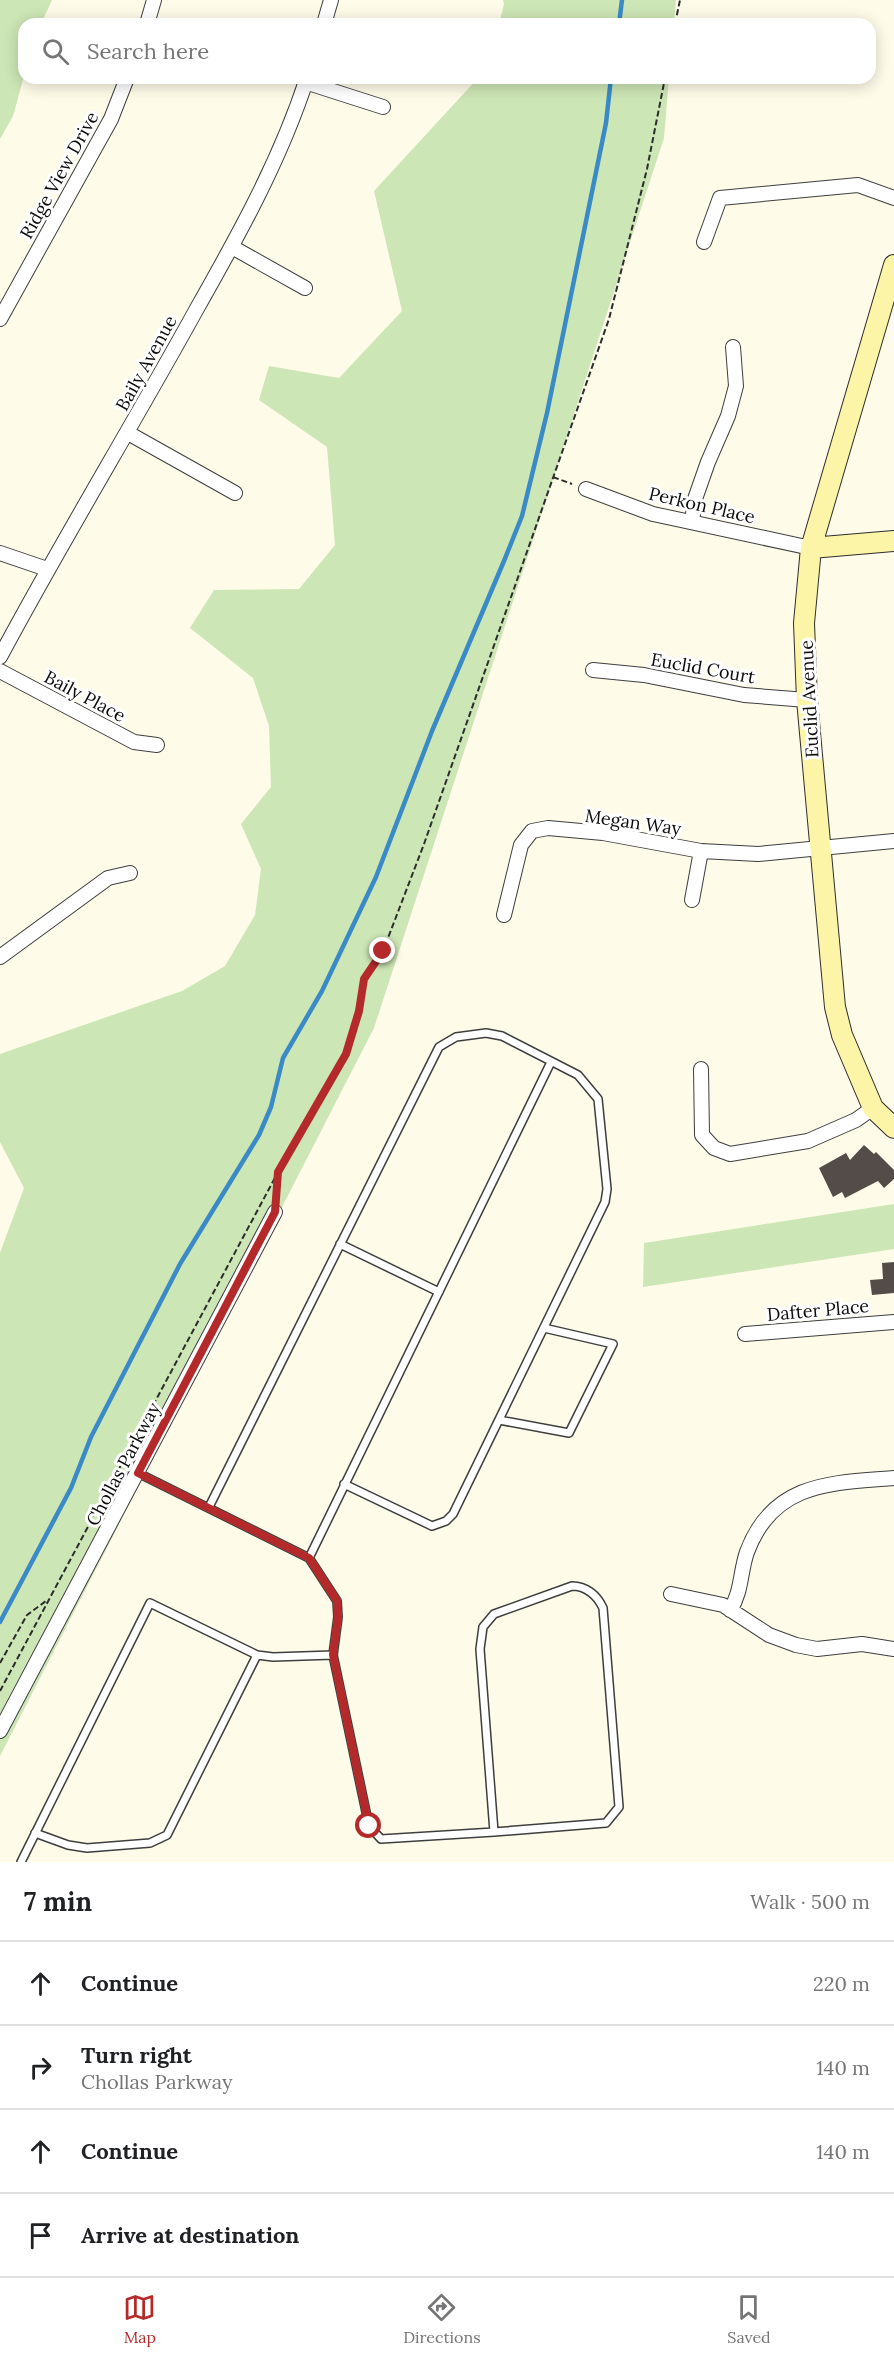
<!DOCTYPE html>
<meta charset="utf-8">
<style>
body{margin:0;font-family:Lora,serif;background:#f6f6f6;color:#202124}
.stop{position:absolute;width:18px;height:18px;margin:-14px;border:4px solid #b42a2b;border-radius:50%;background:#fff}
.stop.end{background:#b42a2b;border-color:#fff;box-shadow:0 2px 6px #0008}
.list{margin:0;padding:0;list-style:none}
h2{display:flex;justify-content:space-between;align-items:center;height:78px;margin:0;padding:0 24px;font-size:26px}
h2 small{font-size:20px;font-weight:400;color:#757577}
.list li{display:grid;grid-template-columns:39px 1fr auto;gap:18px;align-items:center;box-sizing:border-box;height:84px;padding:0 24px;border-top:2px solid #e0e0e0}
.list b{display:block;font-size:22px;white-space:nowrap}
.list p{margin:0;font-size:20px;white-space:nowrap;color:#757577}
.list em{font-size:20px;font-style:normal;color:#757577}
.icon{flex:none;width:33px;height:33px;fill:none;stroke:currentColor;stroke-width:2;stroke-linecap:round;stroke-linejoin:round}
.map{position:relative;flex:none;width:894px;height:1862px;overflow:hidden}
.search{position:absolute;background:#fff;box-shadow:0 3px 15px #0003;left:18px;right:18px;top:18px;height:66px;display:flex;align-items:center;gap:15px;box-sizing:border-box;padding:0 21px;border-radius:18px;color:#757577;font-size:22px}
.sheet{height:414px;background:#fff}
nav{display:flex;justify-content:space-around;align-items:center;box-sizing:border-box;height:84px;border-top:2px solid #e0e0e0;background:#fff;font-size:16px;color:#757577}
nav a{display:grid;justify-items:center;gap:3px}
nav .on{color:#b42a2b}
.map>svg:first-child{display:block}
.green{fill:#cde6b5}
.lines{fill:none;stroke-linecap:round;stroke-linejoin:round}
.stream{stroke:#3a8ac7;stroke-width:4.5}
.building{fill:#534c48}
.lane-casing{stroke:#3e3e3e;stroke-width:10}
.street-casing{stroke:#3e3e3e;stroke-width:16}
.secondary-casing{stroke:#2d2d2d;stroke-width:22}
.path{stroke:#2d2d2d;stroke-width:2;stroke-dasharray:6 3;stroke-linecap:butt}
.lane{stroke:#fff;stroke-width:7}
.street{stroke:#fff;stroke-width:14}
.secondary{stroke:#fcf5a7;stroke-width:20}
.route{stroke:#b42a2b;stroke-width:8}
.labels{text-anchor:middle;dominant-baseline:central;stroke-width:6;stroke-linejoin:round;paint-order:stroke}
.street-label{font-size:18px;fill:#0b0b0b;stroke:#fff}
</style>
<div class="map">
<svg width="894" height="1862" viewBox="0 0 894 1862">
<rect width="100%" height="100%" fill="#fefbe9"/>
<!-- green -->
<path class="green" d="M 0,0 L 52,0 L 41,24 L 24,24 L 24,76 L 13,116 L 0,139 Z
M 503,0 L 676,0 L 674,24 L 499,24 L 504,4 Z
M 478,78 L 669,78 L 664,138 L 374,1028 L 0,1756 L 0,1253 L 24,1188 L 0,1142 L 0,1054 L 182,991 L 225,966 L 255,915 L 261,869 L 241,824 L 271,787 L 269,726 L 253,678 L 190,628 L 214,590 L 299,589 L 335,545 L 327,447 L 259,400 L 269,366 L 339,378 L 402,311 L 374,191 Z
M 894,1204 L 894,1249 L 643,1287 L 644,1243 Z"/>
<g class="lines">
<!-- stream -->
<path class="stream" d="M 619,24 L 622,0
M 0,1622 L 71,1488 L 91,1437 L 180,1264 L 259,1135 L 271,1107 L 283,1058 L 322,991 L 376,877 L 432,731 L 504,561 L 522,516 L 547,413 L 606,123 L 611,78"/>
</g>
<!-- building -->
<path class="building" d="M 864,1145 L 874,1154 L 876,1152 L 894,1170 L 894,1179 L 884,1188 L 878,1181 L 845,1198 L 842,1192 L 833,1197 L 819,1168 L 846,1153 L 850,1160 Z
M 894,1262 L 894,1293 L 872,1295 L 870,1280 L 883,1279 L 882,1263 Z"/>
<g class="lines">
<!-- lane casing -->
<g class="lane-casing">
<path id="lane" d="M 340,1244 L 439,1292
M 499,1420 L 569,1433 L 613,1344 L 544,1328
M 138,1473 L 309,1558 L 337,1601 L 338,1617 L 333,1655 L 369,1826 L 381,1839 L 494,1832
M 209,1507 L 439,1047 L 456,1037 L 486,1033 L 502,1036 L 578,1075 L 598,1099 L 607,1189 L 605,1202 L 453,1514 L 446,1521 L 432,1526 L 344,1484
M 309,1558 L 551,1062
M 572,1586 C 586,1586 597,1595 603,1608 L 619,1807 L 606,1823 L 494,1832 L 480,1649 L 483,1627 L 494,1614 Z
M 35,1833 L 68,1845 L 87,1848 L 150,1843 L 167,1835 L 257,1655
M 21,1862 L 150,1603 L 257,1655 L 273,1657 L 333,1655"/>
</g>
<!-- street casing -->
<g class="street-casing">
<path id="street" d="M 147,24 L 154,0
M 324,24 L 331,0
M 305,82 L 383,107
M 704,242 L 720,198 L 858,185 L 894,198
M 232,247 L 305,288
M 0,319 L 111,119 L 127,78
M 128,433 L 235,493
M 586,489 L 653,514 L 811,548
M 692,522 L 695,499 L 708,462 L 728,416 L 736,386 L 733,347
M 0,553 L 47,569
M 0,657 C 62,541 131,428 195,312 C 238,236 280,161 307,78
M 593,670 L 644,675 L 744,695 L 807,700
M 0,671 L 134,742 L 157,745
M 692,900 L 701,851
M 504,915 L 521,845 L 532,831 L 548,828 L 603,833 L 701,851 L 758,854 L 894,841
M 0,957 L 108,878 L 130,873
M 701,1069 L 702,1135 L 714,1148 L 730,1154 L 808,1141 L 856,1120 L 873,1108
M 745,1334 L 894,1322
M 671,1594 L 723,1605 L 769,1635 L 796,1645 L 817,1649 L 862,1644 L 894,1649
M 730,1610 C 742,1592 740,1572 747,1552 C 773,1482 831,1483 894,1478
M 0,1731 L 275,1212"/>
</g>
<!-- secondary casing -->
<g class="secondary-casing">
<path id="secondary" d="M 894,265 L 811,548 L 804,623 L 807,700 L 835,1007 L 842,1035 L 873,1108 L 894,1128
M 811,548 L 894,541"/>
</g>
<!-- path -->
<path class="path" d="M 675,24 L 680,0
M 553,477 L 572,484
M 276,1197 L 278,1171 L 346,1054 L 359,1011 L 364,979 L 383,951 L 424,844 L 609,319 L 647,169 L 665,78
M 0,1663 L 27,1615 L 46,1601
M 0,1691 L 277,1174"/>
<!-- lane -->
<use href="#lane" class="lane"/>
<!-- street -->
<use href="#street" class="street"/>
<!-- secondary -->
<use href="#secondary" class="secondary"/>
</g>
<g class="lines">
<!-- route -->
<path class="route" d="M 369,1826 L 333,1655 L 338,1617 L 337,1601 L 309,1558 L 138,1473 L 275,1212 L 278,1172 L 346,1054 L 359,1011 L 364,979 L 383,951"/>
</g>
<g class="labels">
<!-- street labels -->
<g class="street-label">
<text transform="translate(59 175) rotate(-61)">Ridge View Drive</text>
<text transform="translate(146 363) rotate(-61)">Baily Avenue</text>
<text transform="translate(702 505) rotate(13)">Perkon Place</text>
<text transform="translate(703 668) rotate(10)">Euclid Court</text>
<text transform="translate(85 696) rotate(28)">Baily Place</text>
<text transform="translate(809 699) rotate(-93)">Euclid Avenue</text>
<text transform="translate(633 822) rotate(8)">Megan Way</text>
<text transform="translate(818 1310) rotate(-5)">Dafter Place</text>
<text transform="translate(123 1464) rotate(-62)">Chollas Parkway</text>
</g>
</g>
</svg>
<div class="stop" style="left:369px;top:1826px"></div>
<div class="stop end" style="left:383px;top:951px"></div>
<div class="search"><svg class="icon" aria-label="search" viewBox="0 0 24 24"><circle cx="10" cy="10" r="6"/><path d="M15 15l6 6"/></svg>Search here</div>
</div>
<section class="sheet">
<h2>7 min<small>Walk · 500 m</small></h2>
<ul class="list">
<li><svg class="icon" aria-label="ahead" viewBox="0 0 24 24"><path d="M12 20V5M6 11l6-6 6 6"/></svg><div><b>Continue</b></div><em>220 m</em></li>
<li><svg class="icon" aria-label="right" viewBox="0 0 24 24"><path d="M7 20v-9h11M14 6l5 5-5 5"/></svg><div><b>Turn right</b><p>Chollas Parkway</p></div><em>140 m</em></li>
<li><svg class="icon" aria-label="ahead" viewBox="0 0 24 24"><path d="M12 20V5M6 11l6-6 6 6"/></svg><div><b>Continue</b></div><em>140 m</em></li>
<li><svg class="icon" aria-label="arrive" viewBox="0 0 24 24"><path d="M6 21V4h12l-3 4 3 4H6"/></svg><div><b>Arrive at destination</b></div></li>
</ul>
</section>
<nav>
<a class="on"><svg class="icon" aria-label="map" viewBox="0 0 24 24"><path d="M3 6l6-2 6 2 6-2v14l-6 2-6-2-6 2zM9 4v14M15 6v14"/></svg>Map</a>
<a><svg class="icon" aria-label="directions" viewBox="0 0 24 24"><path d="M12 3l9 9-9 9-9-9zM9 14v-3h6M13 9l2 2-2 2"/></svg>Directions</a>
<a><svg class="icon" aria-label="saved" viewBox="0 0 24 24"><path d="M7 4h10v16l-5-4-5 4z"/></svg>Saved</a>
</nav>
